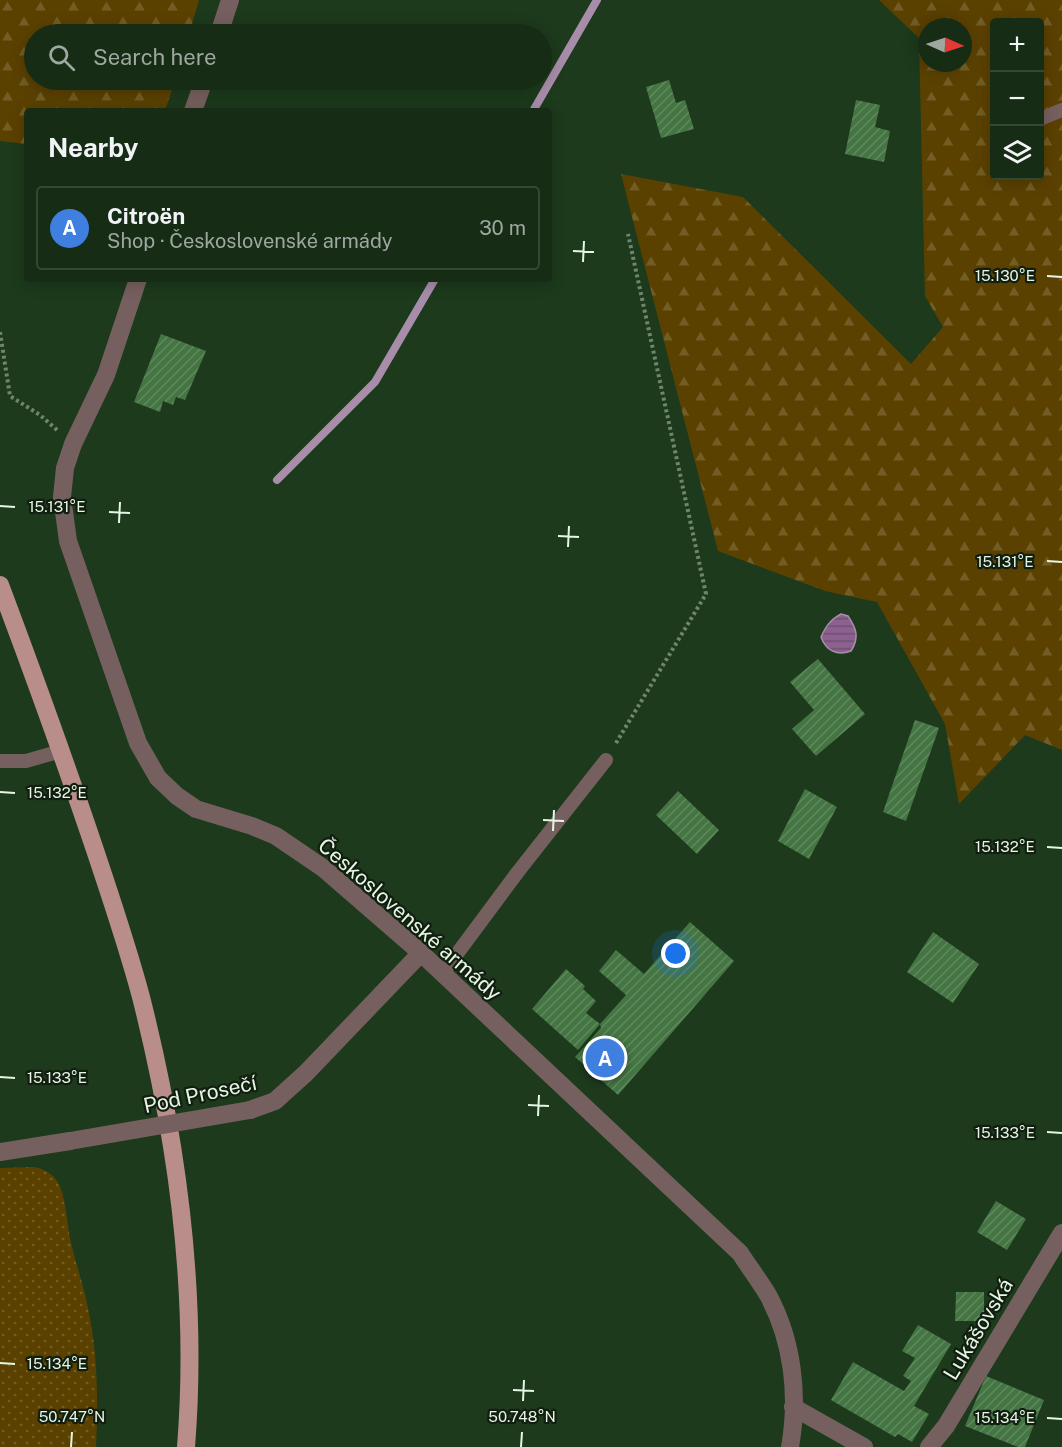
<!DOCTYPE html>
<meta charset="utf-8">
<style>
body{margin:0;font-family:"Public Sans",sans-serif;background:#1f341e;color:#f1f3f6}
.controls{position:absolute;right:18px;top:18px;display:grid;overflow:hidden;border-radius:6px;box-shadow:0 3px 15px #0003}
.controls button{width:54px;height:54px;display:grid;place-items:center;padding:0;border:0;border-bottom:2px solid #354834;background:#162c15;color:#f1f3f6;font:30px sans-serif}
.compass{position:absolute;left:918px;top:18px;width:54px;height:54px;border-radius:50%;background:#162c15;box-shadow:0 3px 15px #0003;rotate:93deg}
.you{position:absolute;left:676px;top:954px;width:21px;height:21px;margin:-15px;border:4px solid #fff;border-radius:50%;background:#1a73e8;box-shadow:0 0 0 9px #1a73e833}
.badge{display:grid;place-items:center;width:39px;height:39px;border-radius:50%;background:#ee8cf8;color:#fff;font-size:20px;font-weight:700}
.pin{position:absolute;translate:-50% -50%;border:3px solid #fff;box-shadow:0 2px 6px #0006}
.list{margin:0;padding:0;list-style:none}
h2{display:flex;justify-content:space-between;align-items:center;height:78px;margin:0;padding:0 24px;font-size:26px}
h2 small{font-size:20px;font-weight:400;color:#9ea7a0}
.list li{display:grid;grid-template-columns:39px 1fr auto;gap:18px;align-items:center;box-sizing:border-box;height:84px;margin:0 12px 12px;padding:0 12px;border:2px solid #354834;border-radius:6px}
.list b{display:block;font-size:22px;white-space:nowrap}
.list p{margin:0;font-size:20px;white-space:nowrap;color:#9ea7a0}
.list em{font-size:20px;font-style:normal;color:#9ea7a0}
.icon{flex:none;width:33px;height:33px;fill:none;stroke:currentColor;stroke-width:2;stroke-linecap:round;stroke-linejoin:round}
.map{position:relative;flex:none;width:1062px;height:1447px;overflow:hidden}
.search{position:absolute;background:#162c15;box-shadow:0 3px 15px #0003;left:24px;top:24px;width:528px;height:66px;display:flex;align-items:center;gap:15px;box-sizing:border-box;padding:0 21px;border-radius:33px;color:#9ea7a0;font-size:22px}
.panel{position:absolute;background:#162c15;box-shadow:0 3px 15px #0003;left:24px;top:108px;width:528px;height:174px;border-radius:6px}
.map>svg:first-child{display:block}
.grass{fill:url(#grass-dots)}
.forest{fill:url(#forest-firs);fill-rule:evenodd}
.water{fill:url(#water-rules);stroke:#a88dab;stroke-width:1.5}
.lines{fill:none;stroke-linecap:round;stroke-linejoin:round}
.stream{stroke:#a88dab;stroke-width:8}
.building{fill:url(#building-hatch)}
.path{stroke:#6e866d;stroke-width:4;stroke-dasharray:3 3;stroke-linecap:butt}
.lane{stroke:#76605f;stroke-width:14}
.street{stroke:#76605f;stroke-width:18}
.primary{stroke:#b98d8a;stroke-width:18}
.street-bridge{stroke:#76605f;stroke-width:18}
.ticks{fill:none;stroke:#e5f7e4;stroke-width:2}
.labels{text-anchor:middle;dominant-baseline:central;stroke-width:4.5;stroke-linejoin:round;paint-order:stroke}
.street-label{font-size:21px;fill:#e5f7e4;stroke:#111e10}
.ticks-label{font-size:15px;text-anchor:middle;fill:#e5f7e4;stroke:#111e10;stroke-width:4.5;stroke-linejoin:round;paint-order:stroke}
</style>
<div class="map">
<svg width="1062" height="1447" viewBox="0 0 1062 1447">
<defs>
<pattern id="grass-dots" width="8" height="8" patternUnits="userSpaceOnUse" patternTransform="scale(1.5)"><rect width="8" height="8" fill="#5b4100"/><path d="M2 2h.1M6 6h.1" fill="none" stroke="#725d25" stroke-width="1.8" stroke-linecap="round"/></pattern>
<pattern id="forest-firs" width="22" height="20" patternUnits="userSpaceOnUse" patternTransform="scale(1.5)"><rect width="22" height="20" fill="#5b4100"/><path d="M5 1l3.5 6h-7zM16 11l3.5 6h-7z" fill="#725d25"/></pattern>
<pattern id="water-rules" width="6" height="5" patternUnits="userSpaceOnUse" patternTransform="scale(1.5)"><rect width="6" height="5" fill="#8e6092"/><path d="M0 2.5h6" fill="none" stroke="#6a556b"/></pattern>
<pattern id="building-hatch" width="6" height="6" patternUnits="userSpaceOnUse" patternTransform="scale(1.5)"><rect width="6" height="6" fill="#447543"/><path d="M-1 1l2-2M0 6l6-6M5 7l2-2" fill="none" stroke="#5f895e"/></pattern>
</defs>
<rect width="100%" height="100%" fill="#1d3a1c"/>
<!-- grass -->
<path class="grass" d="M 34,1167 C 43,1169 51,1172 57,1181 C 66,1194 67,1226 71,1243 C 77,1268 86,1293 90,1319 C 98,1360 98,1405 96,1447 L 0,1447 L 0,1168 Z"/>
<!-- forest -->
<path class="forest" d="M 0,0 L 199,0 L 189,34 L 34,34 L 34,80 L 175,80 L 165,111 L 27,111 L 27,144 L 0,141 Z
M 879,0 L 1062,0 L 1062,750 L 1025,735 L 959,804 L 945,724 L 877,602 L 825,591 L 718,551 L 621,174 L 743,197 L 911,364 L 943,327 L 925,296 L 919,38 ZM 994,22 L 1040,22 L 1040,176 L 994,176 ZM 927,27 L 963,27 L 963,63 L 927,63 Z"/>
<!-- water -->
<path class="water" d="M 841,614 L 848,616 C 856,628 860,637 851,651 C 837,656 826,651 821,637 C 826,626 830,620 841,614 Z"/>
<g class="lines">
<!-- stream -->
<path class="stream" d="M 533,111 L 597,0
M 277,480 L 375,382 L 435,279"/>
</g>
<!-- building -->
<path class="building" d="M 669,80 L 676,103 L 685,100 L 694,129 L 661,138 L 646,87 Z
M 856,100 L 880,105 L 875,127 L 890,131 L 884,162 L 845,154 Z
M 161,334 L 206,351 L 185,400 L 176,397 L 173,405 L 163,401 L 160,412 L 134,402 Z
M 818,659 L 865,714 L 816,756 L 792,729 L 814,710 L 790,682 Z
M 915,720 L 939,728 L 906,821 L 883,812 Z
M 805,789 L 837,807 L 809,859 L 778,841 Z
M 678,791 L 719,830 L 697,854 L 656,815 Z
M 690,922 L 734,961 L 618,1095 L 575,1057 L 601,1028 L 600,1024 L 626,995 L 599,971 L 616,950 L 644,974 Z
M 933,932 L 979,964 L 953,1003 L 907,972 Z
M 566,969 L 585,986 L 583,989 L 596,1001 L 586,1013 L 600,1024 L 578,1050 L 532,1009 Z
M 996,1201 L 1026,1219 L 1007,1250 L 977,1232 Z
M 956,1292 L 984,1292 L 984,1321 L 955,1321 Z
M 918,1325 L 951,1344 L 914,1406 L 929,1414 L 912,1442 L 898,1434 L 895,1437 L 831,1400 L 853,1362 L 904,1391 L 911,1381 L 903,1376 L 915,1358 L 902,1351 Z
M 986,1376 L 1044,1400 L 1025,1447 L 1018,1447 L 965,1426 Z"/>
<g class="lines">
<!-- path -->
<path class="path" d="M 0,332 L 10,396 L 40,415 L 57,430
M 616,743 L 706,594 L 628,234"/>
<!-- lane -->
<path class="lane" d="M 1040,119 L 1062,110
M 0,761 L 26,761 L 61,751
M 442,974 L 517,873 L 606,760"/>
<!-- street -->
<path class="street" d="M 219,34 L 230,0
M 193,111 L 204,80
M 138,279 L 106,375 L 73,444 L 65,468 L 62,497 L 68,541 L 138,743 L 158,778 L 177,796 L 196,809 L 252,826 L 276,836 L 323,868 L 421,953 L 740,1253 C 749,1267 759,1280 768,1295 C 793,1341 799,1396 790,1447
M 250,1110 L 275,1101 L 306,1073 L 421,953
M 0,1152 L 70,1141
M 793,1407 L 864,1447
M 929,1447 L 946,1426 L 1062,1233"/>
<!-- primary -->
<path class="primary" d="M 0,585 C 33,673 65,761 95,850 C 111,898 128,948 141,997 C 178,1143 198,1297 186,1447"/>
<!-- street-bridge -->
<path class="street-bridge" d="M 70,1141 L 250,1110"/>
</g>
<!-- ticks -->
<path class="ticks" d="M 573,251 L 594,252M 583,262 L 584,241M 1047,276 L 1062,277M 0,506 L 15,507M 109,512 L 130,513M 119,523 L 120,502M 558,536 L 579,537M 568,547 L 569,526M 1047,561 L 1062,562M 0,792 L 15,793M 543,820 L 564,821M 553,831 L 554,810M 1047,847 L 1062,848M 0,1077 L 15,1078M 528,1105 L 549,1106M 538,1116 L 539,1095M 1047,1132 L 1062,1133M 0,1363 L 15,1364M 513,1390 L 534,1391M 523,1401 L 524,1380M 1047,1418 L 1062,1419M 71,1447 L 72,1432M 521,1447 L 522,1432"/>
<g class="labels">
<!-- street labels -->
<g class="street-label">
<text transform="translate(410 919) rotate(41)">Československé armády</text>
<text transform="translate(200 1094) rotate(-12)">Pod Prosečí</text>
<text transform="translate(978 1329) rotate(-59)">Lukášovská</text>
</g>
</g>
<g class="ticks-label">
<text x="1005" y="281">15.130°E</text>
<text x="57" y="512">15.131°E</text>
<text x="1005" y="567">15.131°E</text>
<text x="57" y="798">15.132°E</text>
<text x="1005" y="852">15.132°E</text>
<text x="57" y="1083">15.133°E</text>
<text x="1005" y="1138">15.133°E</text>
<text x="57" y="1369">15.134°E</text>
<text x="72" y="1422">50.747°N</text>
<text x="522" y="1422">50.748°N</text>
<text x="1005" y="1423">15.134°E</text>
</g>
</svg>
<div class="controls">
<button>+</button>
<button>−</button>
<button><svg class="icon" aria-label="layers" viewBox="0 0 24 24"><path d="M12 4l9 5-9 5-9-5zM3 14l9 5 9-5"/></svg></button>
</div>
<svg class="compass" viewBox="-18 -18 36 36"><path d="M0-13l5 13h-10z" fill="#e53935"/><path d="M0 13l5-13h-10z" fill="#9ea7a0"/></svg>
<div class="you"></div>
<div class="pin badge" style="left:605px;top:1058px;background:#3f7fe0">A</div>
<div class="search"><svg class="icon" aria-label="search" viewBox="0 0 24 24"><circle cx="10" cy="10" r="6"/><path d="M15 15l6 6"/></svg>Search here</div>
<section class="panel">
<h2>Nearby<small></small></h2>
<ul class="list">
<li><span class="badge" style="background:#3f7fe0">A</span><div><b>Citroën</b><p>Shop · Československé armády</p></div><em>30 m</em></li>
</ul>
</section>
</div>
